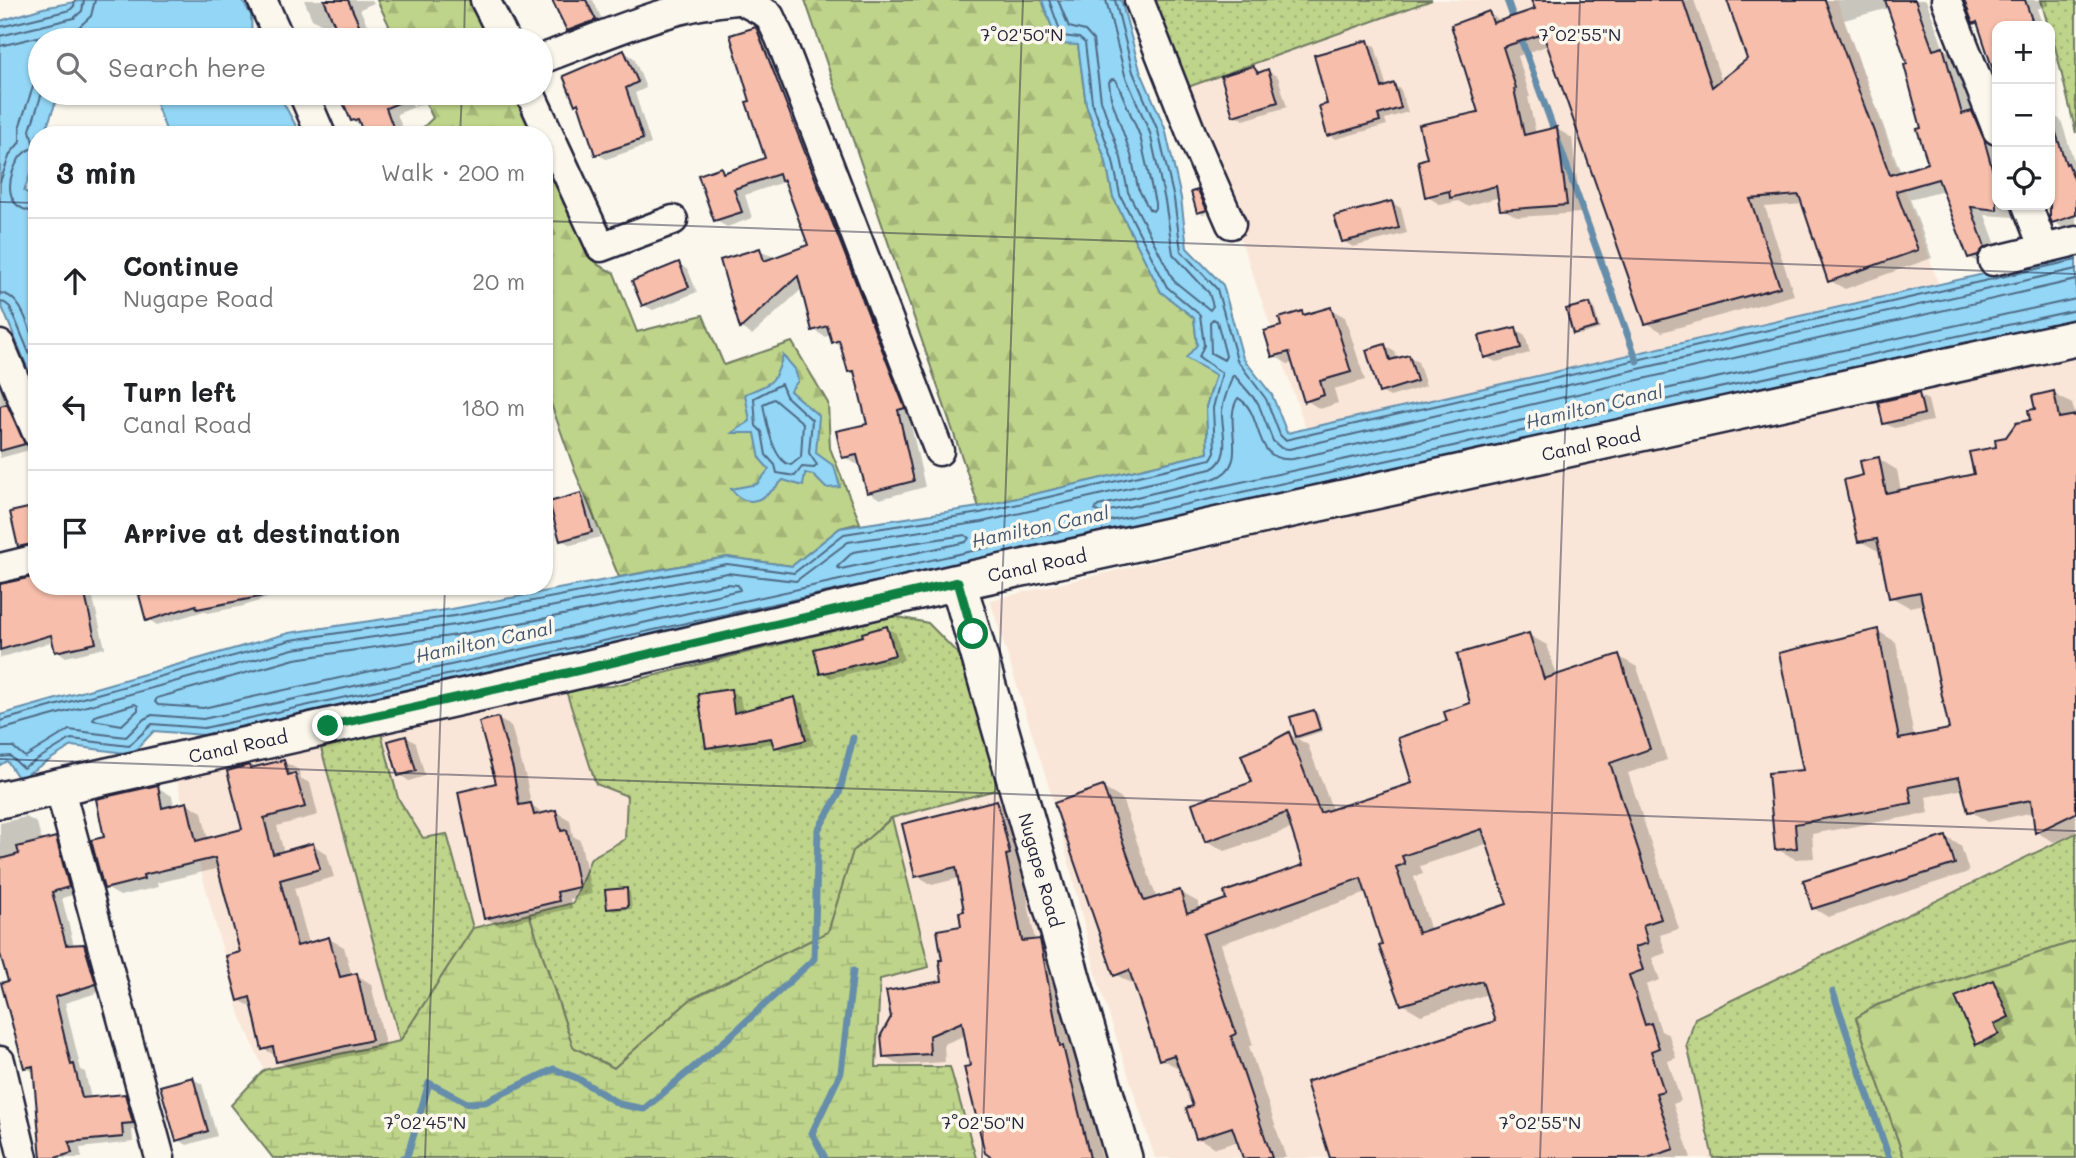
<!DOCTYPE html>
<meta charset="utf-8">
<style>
body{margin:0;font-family:Mali,sans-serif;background:#f2f2f2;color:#202124}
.controls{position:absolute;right:21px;top:21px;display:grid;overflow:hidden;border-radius:14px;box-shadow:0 2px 5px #0004}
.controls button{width:63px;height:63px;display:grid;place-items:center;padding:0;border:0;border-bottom:2px solid #e0e0e0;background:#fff;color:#202124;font:35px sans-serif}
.stop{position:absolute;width:21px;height:21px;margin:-16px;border:5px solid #0b8043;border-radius:50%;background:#fff}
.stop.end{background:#0b8043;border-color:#fff;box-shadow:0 2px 7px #0008}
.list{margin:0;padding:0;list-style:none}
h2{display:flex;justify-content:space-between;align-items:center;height:91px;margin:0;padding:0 28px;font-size:30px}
h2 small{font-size:23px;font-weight:400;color:#757577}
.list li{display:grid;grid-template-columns:46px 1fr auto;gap:21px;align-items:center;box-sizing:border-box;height:126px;padding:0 28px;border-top:2px solid #e0e0e0}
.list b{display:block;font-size:26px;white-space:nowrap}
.list p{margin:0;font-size:23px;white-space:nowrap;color:#757577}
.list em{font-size:23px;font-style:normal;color:#757577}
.icon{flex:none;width:38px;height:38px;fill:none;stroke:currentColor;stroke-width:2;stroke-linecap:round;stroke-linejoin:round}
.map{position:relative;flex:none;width:2076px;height:1158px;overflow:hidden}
.search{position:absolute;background:#fff;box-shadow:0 2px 5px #0004;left:28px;top:28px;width:525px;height:77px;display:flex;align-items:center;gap:18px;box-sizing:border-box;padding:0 24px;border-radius:38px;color:#757577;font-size:26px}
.panel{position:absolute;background:#fff;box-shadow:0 2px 5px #0004;left:28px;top:126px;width:525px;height:469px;border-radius:28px}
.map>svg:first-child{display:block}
.built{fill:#fae6d8}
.grass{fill:url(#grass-dots);stroke:#707b62;stroke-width:2}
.forest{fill:url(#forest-firs);stroke:#707b62;stroke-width:2}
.wetland{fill:url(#wetland-marsh);stroke:#707b62;stroke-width:2}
.water{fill:#93d6f5;stroke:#668eab;stroke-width:2}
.shadow{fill:#0003;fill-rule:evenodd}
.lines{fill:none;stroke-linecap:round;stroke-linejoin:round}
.shore{stroke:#4f6a85;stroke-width:2}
.stream{stroke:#668eab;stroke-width:7}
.building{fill:#f6beab;stroke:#22223b;stroke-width:2;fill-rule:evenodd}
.minor-casing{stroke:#22223b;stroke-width:33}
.major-casing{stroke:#22223b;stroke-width:40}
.minor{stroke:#fbf7ec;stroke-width:28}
.major{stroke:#fbf7ec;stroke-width:35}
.route{stroke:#0b8043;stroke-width:9}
.ticks{fill:none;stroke:#22223b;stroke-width:2;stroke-opacity:0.45}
.labels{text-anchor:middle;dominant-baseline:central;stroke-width:7;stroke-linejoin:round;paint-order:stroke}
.street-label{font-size:18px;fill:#22223b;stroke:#fbf7ec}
.water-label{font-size:19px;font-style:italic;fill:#445873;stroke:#fbf7ec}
.ticks-label{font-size:18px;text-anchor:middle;fill:#22223b;stroke:#fbf7ec;stroke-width:7;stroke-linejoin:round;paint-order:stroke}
</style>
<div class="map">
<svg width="2076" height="1158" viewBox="0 0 2076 1158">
<defs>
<pattern id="grass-dots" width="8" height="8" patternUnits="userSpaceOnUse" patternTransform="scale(1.75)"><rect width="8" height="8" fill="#bed48a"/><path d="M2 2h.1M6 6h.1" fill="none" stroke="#a3b678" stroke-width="1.8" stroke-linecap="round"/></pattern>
<pattern id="forest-firs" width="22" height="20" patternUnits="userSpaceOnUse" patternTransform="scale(1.75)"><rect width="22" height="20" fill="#bed48a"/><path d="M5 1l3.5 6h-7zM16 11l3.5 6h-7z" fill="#a3b678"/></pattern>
<pattern id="wetland-marsh" width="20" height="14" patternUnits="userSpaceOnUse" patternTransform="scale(1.75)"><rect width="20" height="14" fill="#bed48a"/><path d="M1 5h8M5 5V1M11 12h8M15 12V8" fill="none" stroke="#a3b678"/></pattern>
</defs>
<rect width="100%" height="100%" fill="#fbf7ec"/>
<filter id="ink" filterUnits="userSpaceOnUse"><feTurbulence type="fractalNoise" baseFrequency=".0143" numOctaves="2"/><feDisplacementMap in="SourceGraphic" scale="14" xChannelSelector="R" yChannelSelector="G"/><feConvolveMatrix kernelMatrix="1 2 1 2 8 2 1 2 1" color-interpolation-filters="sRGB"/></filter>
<g filter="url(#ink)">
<!-- built -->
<path class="built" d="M 1432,0 L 1837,0 L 1939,285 L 1306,429 L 1188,87 Z
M 2076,349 L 2076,833 L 1695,1018 L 1687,1046 L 1713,1158 L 1155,1158 L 1097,978 L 1054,803 L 990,600 L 1754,421 Z
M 564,688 L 596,784 L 627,795 L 625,840 L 591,858 L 573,903 L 473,928 L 447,835 L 424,838 L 398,798 L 381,733 Z
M 321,748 L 400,1041 L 264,1070 L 240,1015 L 176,778 Z
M 1003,788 L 1110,1158 L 976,1158 L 950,1067 L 876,1067 L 879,979 L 929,966 L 892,818 Z"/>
<!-- grass -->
<path class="grass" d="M 1154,0 L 1432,0 L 1188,87 Z
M 2041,0 L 2076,0 L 2076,133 L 2050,26 L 2048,26 Z
M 893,616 L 928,623 L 972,668 L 1003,788 L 891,818 L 853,852 L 828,932 L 691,999 L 614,1068 L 573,1047 L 529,914 L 573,903 L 591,858 L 625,839 L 627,796 L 596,784 L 565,688 L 612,686 Z
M 381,733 L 398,798 L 423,838 L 447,834 L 473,928 L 400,1041 L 321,748 Z
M 2076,833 L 2076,941 L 1877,1005 L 1856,1018 L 1904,1158 L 1713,1158 L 1687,1045 L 1695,1018 Z"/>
<!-- forest -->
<path class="forest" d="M 377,0 L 473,0 L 493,40 L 396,40 Z
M 805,0 L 1042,0 L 1058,43 L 1078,44 L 1086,104 L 1106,162 L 1113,197 L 1161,291 L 1194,318 L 1197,345 L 1216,375 L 1206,407 L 1208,453 L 979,507 Z
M 421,93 L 518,93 L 537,135 L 415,135 L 433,118 Z
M 544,150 L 598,265 L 614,273 L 637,332 L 703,315 L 724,365 L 792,342 L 828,403 L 830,448 L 860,523 L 840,528 L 792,566 L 727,557 L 619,577 L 576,474 L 544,384 Z
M 2076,941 L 2076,1158 L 1904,1158 L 1856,1018 L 1877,1005 Z"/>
<!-- wetland -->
<path class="wetland" d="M 892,818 L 929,967 L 880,979 L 876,1067 L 950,1067 L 976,1158 L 273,1158 L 231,1105 L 264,1070 L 400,1041 L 473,928 L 529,914 L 573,1047 L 614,1068 L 691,999 L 828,932 L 853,851 Z"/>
<!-- water -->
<path class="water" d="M 85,0 L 242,0 L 251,15 L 252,40 L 40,40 L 40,93 L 59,93 L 44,135 L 37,135 L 37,156 L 24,191 L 37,198 L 37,391 L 0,302 L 0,21 L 43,8 Z
M 1042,0 L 1121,0 L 1140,70 L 1165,128 L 1181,198 L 1187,248 L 1223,285 L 1243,358 L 1272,395 L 1287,433 L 2076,253 L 2076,325 L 204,735 L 154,731 L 132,754 L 72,746 L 19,779 L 7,761 L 0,765 L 0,715 L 289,633 L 452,609 L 727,557 L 792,566 L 840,528 L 979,507 L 1208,453 L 1206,407 L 1216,375 L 1186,358 L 1197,345 L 1194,318 L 1161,292 L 1113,197 L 1106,162 L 1086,104 L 1078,45 L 1058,44 Z
M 144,93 L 278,93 L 301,135 L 168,135 L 153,96 Z
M 783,355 L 795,369 L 798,381 L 790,391 L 819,416 L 816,453 L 834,466 L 840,487 L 826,488 L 813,475 L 805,473 L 803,486 L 783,480 C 768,496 749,513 731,489 L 757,484 L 769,469 L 760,459 L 755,433 L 732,433 L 750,421 L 745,394 C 772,383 775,384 783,355 Z"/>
<!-- shadow -->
<path class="shadow" d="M 304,0 L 372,0 L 374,3 L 360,9 L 374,40 L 343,40 L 335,21 L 324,26 L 312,19 Z
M 554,0 L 593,0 L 605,26 L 579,36 L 569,30 Z
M 1533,0 L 1694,0 L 1722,82 L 1749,60 L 1729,0 L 1926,0 L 1944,49 L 1958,58 L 1974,114 L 1987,122 L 1997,147 L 1997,205 L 2015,205 L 2014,217 L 1985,215 L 2000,256 L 1994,262 L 1978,253 L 1978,257 L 1990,264 L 1984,266 L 1969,257 L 1944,190 L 1910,199 L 1932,258 L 1845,289 L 1829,280 L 1804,204 L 1765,207 L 1794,295 L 1662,332 L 1647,323 L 1549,45 L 1518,56 L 1530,97 L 1528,97 L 1536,134 L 1557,129 L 1572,138 L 1581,213 L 1517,217 L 1502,208 L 1500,197 L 1467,206 L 1458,201 L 1441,205 L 1426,196 L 1429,160 L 1481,113 L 1488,13 L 1503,22 L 1537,10 ZM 1889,8 L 1910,65 L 1931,164 L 1901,173 L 1844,20 Z
M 1965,0 L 2048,0 L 2049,5 L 2037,9 L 2043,26 L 1997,26 L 1997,75 L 1980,25 L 1975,22 Z
M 755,29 L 767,35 L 915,415 L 909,416 L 925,487 L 880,499 L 868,492 L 861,463 L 856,464 L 844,457 L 870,425 L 857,376 L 850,371 L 842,347 L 833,341 L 831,335 L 825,337 L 814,330 L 803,288 L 752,335 L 741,328 L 722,262 L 760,250 L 772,256 L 773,259 L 810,246 L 786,181 L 745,195 L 752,218 L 727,227 L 715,220 L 721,169 L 728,173 L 768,159 L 752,102 Z
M 1367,42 L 1375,46 L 1387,88 L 1394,85 L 1401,90 L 1408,112 L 1385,119 L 1387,125 L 1336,139 L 1329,135 L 1330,105 Z
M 2050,46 L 2056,64 L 2050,67 Z
M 624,52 L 634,58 L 646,88 L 635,93 L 651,144 L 606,159 L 597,154 L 579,105 L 577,103 Z
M 1253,68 L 1262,73 L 1268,71 L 1278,77 L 1287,107 L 1244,120 L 1235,115 Z
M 346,93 L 408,93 L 413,107 L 416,105 L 411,93 L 418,93 L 422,104 L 397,114 L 405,135 L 366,135 L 362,126 L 352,120 L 342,94 Z
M 2050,114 L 2061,120 L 2076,168 L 2076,225 L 2065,229 L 2053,221 L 2047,205 L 2050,205 Z
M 1198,191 L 1202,194 L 1210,212 L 1203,214 L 1198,212 Z
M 1392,203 L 1401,208 L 1407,233 L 1353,247 L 1343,241 Z
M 544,214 L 548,216 L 557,235 L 544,241 Z
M 679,264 L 688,270 L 697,292 L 653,310 L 643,305 Z
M 1590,304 L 1594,307 L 1600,329 L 1579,335 L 1575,332 Z
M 1330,309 L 1345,317 L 1365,380 L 1334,389 L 1338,403 L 1320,409 L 1306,400 L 1294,363 L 1288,364 L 1274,356 L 1302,312 L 1308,316 Z
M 1516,329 L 1525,335 L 1530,353 L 1496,362 L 1486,357 Z
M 1385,346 L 1395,352 L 1397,360 L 1409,357 L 1418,362 L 1426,386 L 1390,397 L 1381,392 Z
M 0,371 L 10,408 L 16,412 L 33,449 L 0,458 Z
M 2053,393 L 2072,404 L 2076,417 L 2076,832 L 2054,842 L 2036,832 L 2034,812 L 1988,822 L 1970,811 L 1964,789 L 1926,797 L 1929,813 L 1812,834 L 1814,858 L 1795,859 L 1777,849 L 1806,771 L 1878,631 L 1896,642 L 1914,737 L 1951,730 L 1925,604 L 1909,607 L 1891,597 L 1881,551 L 1878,551 L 1860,541 L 1865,477 L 1879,459 L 1897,470 L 1901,491 L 1976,475 L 2007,438 L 2032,422 L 2037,410 Z
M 1919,395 L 1928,400 L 1933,421 L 1894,428 L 1884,423 Z
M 544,446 L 548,460 L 544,461 Z
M 581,495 L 591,500 L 600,537 L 571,545 L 561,540 Z
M 28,510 L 37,515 L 37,549 L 29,551 L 19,545 Z
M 0,586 L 90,586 L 105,648 L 66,657 L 57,651 L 54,641 L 0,658 Z
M 173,586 L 304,586 L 244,606 L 208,613 L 204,611 L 157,625 L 148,619 Z
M 887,628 L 896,633 L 904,660 L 831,678 L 822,672 L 865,637 Z
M 1529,635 L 1547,645 L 1557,676 L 1618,656 L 1637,667 L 1667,760 L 1628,773 L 1679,929 L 1660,935 L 1666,953 L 1652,958 L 1660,980 L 1646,985 L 1661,1031 L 1669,1035 L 1676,1058 L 1668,1061 L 1681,1101 L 1673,1104 L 1691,1158 L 1332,1158 L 1497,1022 L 1488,994 L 1421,1015 L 1402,1004 L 1367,893 L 1221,944 L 1253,1045 L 1249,1046 L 1286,1158 L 1245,1158 L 1239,1141 L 1216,1148 L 1198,1138 L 1195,1107 L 1181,1069 L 1160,1059 L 1136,984 L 1134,985 L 1115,974 L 1103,788 L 1122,799 L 1157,899 L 1180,892 L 1198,902 L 1201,910 L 1305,866 L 1293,828 L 1225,851 L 1206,841 L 1254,783 L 1289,734 L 1308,745 L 1333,811 L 1414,784 L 1450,723 L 1472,705 ZM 1489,843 L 1509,905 L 1431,931 L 1414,877 L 1423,874 L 1420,866 Z
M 731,691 L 740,697 L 743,713 L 794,699 L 804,705 L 814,745 L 785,752 L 775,747 L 775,743 L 717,752 L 707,747 Z
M 1314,711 L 1318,714 L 1323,731 L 1298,739 L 1292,718 Z
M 498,719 L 511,726 L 526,778 L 531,804 L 545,815 L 556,812 L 570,820 L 573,836 L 580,840 L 592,894 L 570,899 L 572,908 L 499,926 L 486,918 L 498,784 Z
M 406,737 L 416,743 L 425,776 L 409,781 L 400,775 Z
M 284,762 L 299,770 L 300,778 L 310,783 L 318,815 L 277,826 L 284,853 L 313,845 L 327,854 L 334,877 L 294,888 L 309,944 L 329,939 L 344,947 L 352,976 L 357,975 L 371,984 L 386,1048 L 292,1069 L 277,1061 L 276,1056 L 264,1049 L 255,1009 L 239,1000 L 243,953 L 220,868 L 157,883 L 158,887 L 120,896 L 106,888 L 106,838 L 157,787 L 172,796 L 174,807 L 187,804 L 202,812 L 208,840 L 244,830 L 249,767 L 254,769 Z
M 997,802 L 1012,811 L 1024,862 L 1021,863 L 1035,941 L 1039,940 L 1055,949 L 1075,1054 L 1079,1056 L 1102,1158 L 995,1158 L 966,1035 L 944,1044 L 945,1062 L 900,1065 L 884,1056 L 944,983 L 966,913 L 960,878 L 932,885 L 917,876 Z
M 26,817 L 37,823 L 42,842 L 55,839 L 66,845 L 79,893 L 62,898 L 74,946 L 83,946 L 95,952 L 106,990 L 65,1003 L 81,1070 L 85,1072 L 91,1099 L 125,1095 L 136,1102 L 143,1128 L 132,1130 L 133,1142 L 80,1148 L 82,1158 L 43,1158 L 35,1073 L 25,1067 L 10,982 L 0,948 L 0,823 Z
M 1946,837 L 1961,846 L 1969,872 L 1828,917 L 1813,908 Z
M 626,889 L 630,892 L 632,909 L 613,911 L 609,908 Z
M 1993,982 L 2003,987 L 2018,1023 L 2003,1030 L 2007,1040 L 1987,1049 L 1977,1043 Z
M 193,1079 L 202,1084 L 217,1136 L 187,1145 L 177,1139 Z"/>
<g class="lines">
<!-- shore -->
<path class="shore" d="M 1058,0 L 1069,27 L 1085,31 L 1093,40 L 1101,100 L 1121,158 L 1128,192 L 1174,281 L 1210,310 L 1213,306 L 1209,293 L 1173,254 L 1165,201 L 1150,133 L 1125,75 L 1106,0
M 1115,0 L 1133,72 L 1158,131 L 1174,199 L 1181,251 L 1217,289 L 1237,360 L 1266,399 L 1280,435 L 1285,440 L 2076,260
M 0,27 L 70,10 L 74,6 L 75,0
M 0,36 L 74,18 L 82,11 L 84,0
M 0,46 L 79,27 L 91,16 L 95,0
M 1112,79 L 1116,80 L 1140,136 L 1155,203 L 1155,208 L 1153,211 L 1149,209 L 1138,188 L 1131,155 L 1111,98 L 1109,82 Z
M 0,182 L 10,154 L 20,142 L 20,125 L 34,84 L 40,75
M 37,212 C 3,210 6,179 20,157 C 24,152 29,150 34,147 L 30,130 L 42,93
M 2076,280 L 1293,459 C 1250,463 1265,412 1238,398 C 1221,423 1253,465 1213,479 L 1098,506 L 1095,510 L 1100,513 L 2076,299
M 0,293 C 23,295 29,331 37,349
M 0,302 L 5,303 L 10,307 L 37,372
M 1213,319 L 1217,321 L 1226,356 L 1224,360 L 1211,353 L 1210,322 Z
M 781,384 L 786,396 L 812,420 L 809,453 L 817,465 L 814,468 L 802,467 L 795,476 L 777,473 L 775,465 L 766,455 L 762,432 L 756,426 L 754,398 Z
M 1752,389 L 2076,319
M 774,399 L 803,423 L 801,457 L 791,465 C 773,462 766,421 763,404 Z
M 965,535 L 969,538 L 966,542 L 841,569 L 837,567 L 853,552 Z
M 727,584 L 738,585 L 740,590 L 203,708 L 158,705 L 155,702 L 157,698 L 295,659 L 457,635 Z
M 135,704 L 138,706 L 138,710 L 122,725 L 93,720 L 95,716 Z
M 0,721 L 291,640 L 454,616 L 727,564 L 794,573 L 844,534 L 980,513 L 1211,459 L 1215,452 L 1213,408 L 1222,373 L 1199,357 L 1204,345 L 1200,315 L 1167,287 L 1120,195 L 1113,161 L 1092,102 L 1085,43 L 1079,38 L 1062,36 L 1049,0
M 0,730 L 293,649 L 455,625 L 727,573 L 796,581 L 848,542 L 982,522 L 1211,469 C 1233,458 1221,430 1222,411 C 1223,400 1229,388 1232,377 L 1234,375 L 1258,403 L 1273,441 L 1281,448 L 1289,449 L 2076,269
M 0,747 L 13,747 L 25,757 L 69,730 L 126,737 L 144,719 L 152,715 L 203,719 L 2076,310
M 0,757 L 10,756 L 23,768 L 71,739 L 129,746 L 152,724 L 204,728 L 874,582"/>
<!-- stream -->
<path class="stream" d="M 1507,0 L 1637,361
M 1833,992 L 1889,1158
M 403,1158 L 407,1157 L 429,1083 L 467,1103 L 485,1102 L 554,1069 L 577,1078 L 619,1104 L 644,1109 L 726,1040 L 814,959 L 818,830 L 839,794 L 853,738
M 825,1158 L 812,1133 L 841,1072 L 853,971"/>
</g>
<!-- building -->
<path class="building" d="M 324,0 L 348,0 L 366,40 L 341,40 Z
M 552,0 L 586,0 L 596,20 L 567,31 Z
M 1531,0 L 1683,0 L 1712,87 L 1747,59 L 1727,0 L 1825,0 L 1890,175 L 1928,163 L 1917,129 L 1921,128 L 1904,65 L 1907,64 L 1885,0 L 1915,0 L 1933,50 L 1943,47 L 1962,114 L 1972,111 L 1984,139 L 1997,186 L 1997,210 L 1971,207 L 1985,247 L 1978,255 L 1968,258 L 1938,179 L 1896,191 L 1918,250 L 1828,282 L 1799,195 L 1750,199 L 1780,287 L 1645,324 L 1543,34 L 1503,47 L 1516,88 L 1514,89 L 1524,135 L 1557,127 L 1567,205 L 1500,210 L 1496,186 L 1450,198 L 1449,191 L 1425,197 L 1418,161 L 1427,158 L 1419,125 L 1478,112 L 1451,25 L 1489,11 L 1493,23 L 1535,9 Z
M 1964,0 L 2025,0 L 2034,26 L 1997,26 L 1997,72 L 1994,73 L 1977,22 L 1973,24 Z
M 756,27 L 905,408 L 898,410 L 914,481 L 867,493 L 857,455 L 842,458 L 836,431 L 867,424 L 854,371 L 848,372 L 839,340 L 832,343 L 827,326 L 812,331 L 798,276 L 740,329 L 720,260 L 760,248 L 764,261 L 808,245 L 784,180 L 781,181 L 779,174 L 734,189 L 742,212 L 714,221 L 698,175 L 721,167 L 723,173 L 765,158 L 746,102 L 750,101 L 730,35 Z
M 1368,40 L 1382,88 L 1394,83 L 1401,108 L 1378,115 L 1380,121 L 1327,136 L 1319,106 L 1327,104 L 1314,55 Z
M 624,50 L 638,82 L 626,88 L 643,139 L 595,155 L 578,103 L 575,105 L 563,76 Z
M 1253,66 L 1258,73 L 1268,69 L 1278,102 L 1233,116 L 1221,76 Z
M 339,93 L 420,93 L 420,94 L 386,108 L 396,135 L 364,135 L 358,119 L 351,121 Z
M 2054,127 L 2066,164 L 2068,163 L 2076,184 L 2076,215 L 2052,223 L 2050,218 L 2050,128 Z
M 1198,190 L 1207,210 L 1197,213 L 1191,192 Z
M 1392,201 L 1399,228 L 1342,242 L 1334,216 Z
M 679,262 L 689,287 L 642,306 L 632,281 Z
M 1590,303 L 1597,327 L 1573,334 L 1566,309 Z
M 1331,307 L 1351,372 L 1320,381 L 1324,395 L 1304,402 L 1289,352 L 1272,357 L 1264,331 L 1281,326 L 1279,318 L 1302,311 L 1303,315 Z
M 1516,327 L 1521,348 L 1484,358 L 1479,336 Z
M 1385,344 L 1390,360 L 1409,355 L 1417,381 L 1379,393 L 1366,350 Z
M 2054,391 L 2059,418 L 2076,415 L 2076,813 L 2035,833 L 2031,800 L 1968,812 L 1959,777 L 1909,787 L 1912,803 L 1795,824 L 1797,848 L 1775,850 L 1768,773 L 1803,770 L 1779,653 L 1878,629 L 1899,739 L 1949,729 L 1920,592 L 1889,598 L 1877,539 L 1858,542 L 1844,480 L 1863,475 L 1860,461 L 1879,457 L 1886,493 L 1974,474 L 1969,452 L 1996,447 L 1995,439 L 2006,437 L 2016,423 L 2030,420 L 2028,410 L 2035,409 L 2032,396 Z
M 1919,393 L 1924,414 L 1883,424 L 1878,402 Z
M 7,404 L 25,444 L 0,451 L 0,406 Z
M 581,493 L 592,532 L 560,541 L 549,502 Z
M 28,508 L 36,543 L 18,547 L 10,512 Z
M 37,576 L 37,586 L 83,586 L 96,643 L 55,652 L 51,635 L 0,650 L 0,584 Z
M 167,586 L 263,586 L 264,596 L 197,609 L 196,605 L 146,621 L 139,595 Z
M 887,626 L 895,655 L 820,674 L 814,649 L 863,636 L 862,633 Z
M 1529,633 L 1544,679 L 1619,654 L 1650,749 L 1610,763 L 1661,919 L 1643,925 L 1648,943 L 1635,947 L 1643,970 L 1629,975 L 1645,1025 L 1651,1023 L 1659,1048 L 1651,1051 L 1664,1091 L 1656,1093 L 1674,1149 L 1647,1158 L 1330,1158 L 1306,1082 L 1495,1021 L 1482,981 L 1401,1005 L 1379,946 L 1382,945 L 1361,878 L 1203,934 L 1236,1034 L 1231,1036 L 1272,1158 L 1243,1158 L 1232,1127 L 1196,1139 L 1186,1108 L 1193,1106 L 1174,1055 L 1159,1060 L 1129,970 L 1114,976 L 1054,803 L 1103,786 L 1144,901 L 1180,890 L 1187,913 L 1226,899 L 1224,892 L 1303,865 L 1286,813 L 1205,842 L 1192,803 L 1252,782 L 1241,755 L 1272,742 L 1272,741 L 1289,732 L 1320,813 L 1412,783 L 1398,738 L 1447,721 L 1444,712 L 1470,703 L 1457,654 ZM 1482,829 L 1507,904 L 1418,933 L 1396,867 L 1405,864 L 1402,856 Z
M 731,689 L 734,713 L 795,697 L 806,740 L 774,748 L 771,738 L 706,748 L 698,694 Z
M 1314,710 L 1320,729 L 1296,737 L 1290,717 Z
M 498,717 L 513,769 L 519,805 L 531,803 L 534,815 L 556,810 L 561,831 L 567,830 L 579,887 L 557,892 L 559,901 L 484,919 L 458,792 L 496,783 L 479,722 Z
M 406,736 L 416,771 L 398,776 L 388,741 Z
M 284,760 L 288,775 L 295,773 L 305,807 L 264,818 L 273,854 L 313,843 L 320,869 L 280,880 L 297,946 L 329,937 L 340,977 L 357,973 L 372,1040 L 276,1062 L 273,1047 L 262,1050 L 250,997 L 238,1001 L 226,956 L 240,952 L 215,858 L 143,875 L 144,879 L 104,889 L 91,840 L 104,837 L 96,799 L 158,785 L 162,808 L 187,802 L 196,841 L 242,829 L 227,771 L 249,765 L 250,768 Z
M 997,800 L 1010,854 L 1006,855 L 1022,941 L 1040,939 L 1060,1046 L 1063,1046 L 1090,1158 L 992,1158 L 985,1153 L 964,1067 L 970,1066 L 962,1022 L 929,1036 L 930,1054 L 883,1057 L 881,1035 L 891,1017 L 886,991 L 942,981 L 939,960 L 942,960 L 937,930 L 961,926 L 959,912 L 964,911 L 956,867 L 915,877 L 902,824 Z
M 1946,836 L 1955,864 L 1812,909 L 1803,880 Z
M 56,837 L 69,887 L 52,892 L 66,945 L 84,944 L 96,984 L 55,997 L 71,1065 L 74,1064 L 82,1098 L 125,1094 L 133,1123 L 122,1124 L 123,1137 L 69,1142 L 72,1153 L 55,1158 L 41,1158 L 33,1066 L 24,1068 L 1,983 L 8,981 L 0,954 L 0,859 L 19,854 L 17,847 Z
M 627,888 L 628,907 L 607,909 L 605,890 Z
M 1993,980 L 2009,1017 L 1994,1024 L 1999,1034 L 1976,1045 L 1955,997 Z
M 193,1077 L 208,1131 L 176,1141 L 160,1086 Z"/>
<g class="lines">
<!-- minor casing -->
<g class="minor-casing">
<path id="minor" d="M 262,0 L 280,40
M 485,0 L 505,40
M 741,0 L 769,15 L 780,38 L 939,451
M 1139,0 L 1192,135 L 1231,224
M 1946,0 L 1997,130
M 541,59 C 604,36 669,5 736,0
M 303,93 L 321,135
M 530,93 L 601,247 L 673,220
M 2027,205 L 2044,249
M 1993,261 L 2076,241
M 0,345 L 37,433
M 0,568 L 37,559
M 59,786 L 160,1158
M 0,1061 L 23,1158"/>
</g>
<!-- major casing -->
<g class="major-casing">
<path id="major" d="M 958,582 L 1124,1158
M 0,800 L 542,679 L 958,582 L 2076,338"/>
</g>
<!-- minor -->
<use href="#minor" class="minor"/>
<!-- major -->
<use href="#major" class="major"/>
</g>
</g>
<g class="lines" filter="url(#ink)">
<!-- route -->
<path class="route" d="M 328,726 L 541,679 L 958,582 L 973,634"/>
</g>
<!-- ticks -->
<path class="ticks" d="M 464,40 L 465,0M 460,135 L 462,93M 0,202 L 37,203M 544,221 L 2076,274M 0,759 L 2076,831M 425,1158 L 445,586M 982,1158 L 1023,0M 1540,1158 L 1580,0"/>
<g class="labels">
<!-- street labels -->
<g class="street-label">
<text transform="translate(1591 444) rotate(-12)">Canal Road</text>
<text transform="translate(1037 565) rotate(-12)">Canal Road</text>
<text transform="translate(238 746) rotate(-12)">Canal Road</text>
<text transform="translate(1041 870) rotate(74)">Nugape Road</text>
</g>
<!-- water labels -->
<g class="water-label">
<text transform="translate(1594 406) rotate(-13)">Hamilton Canal</text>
<text transform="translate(1040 526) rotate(-12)">Hamilton Canal</text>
<text transform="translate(484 641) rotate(-12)">Hamilton Canal</text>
</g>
</g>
<g class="ticks-label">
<text x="1022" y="41">7°02'50"N</text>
<text x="1580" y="41">7°02'55"N</text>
<text x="425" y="1129">7°02'45"N</text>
<text x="983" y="1129">7°02'50"N</text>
<text x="1540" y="1129">7°02'55"N</text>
</g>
</svg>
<div class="controls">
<button>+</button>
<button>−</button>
<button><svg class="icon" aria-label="locate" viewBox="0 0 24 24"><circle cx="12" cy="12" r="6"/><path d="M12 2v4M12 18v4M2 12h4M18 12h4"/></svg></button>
</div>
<div class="stop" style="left:973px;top:634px"></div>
<div class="stop end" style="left:328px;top:726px"></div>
<div class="search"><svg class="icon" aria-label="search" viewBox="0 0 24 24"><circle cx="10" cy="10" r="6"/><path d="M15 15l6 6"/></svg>Search here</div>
<section class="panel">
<h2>3 min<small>Walk · 200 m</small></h2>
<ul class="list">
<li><svg class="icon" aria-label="ahead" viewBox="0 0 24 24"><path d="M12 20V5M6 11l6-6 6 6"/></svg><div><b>Continue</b><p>Nugape Road</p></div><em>20 m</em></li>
<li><svg class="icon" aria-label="left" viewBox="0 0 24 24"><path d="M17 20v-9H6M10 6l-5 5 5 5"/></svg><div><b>Turn left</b><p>Canal Road</p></div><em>180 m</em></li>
<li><svg class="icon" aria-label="arrive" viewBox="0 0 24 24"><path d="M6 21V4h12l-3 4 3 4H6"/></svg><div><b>Arrive at destination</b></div></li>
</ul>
</section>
</div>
